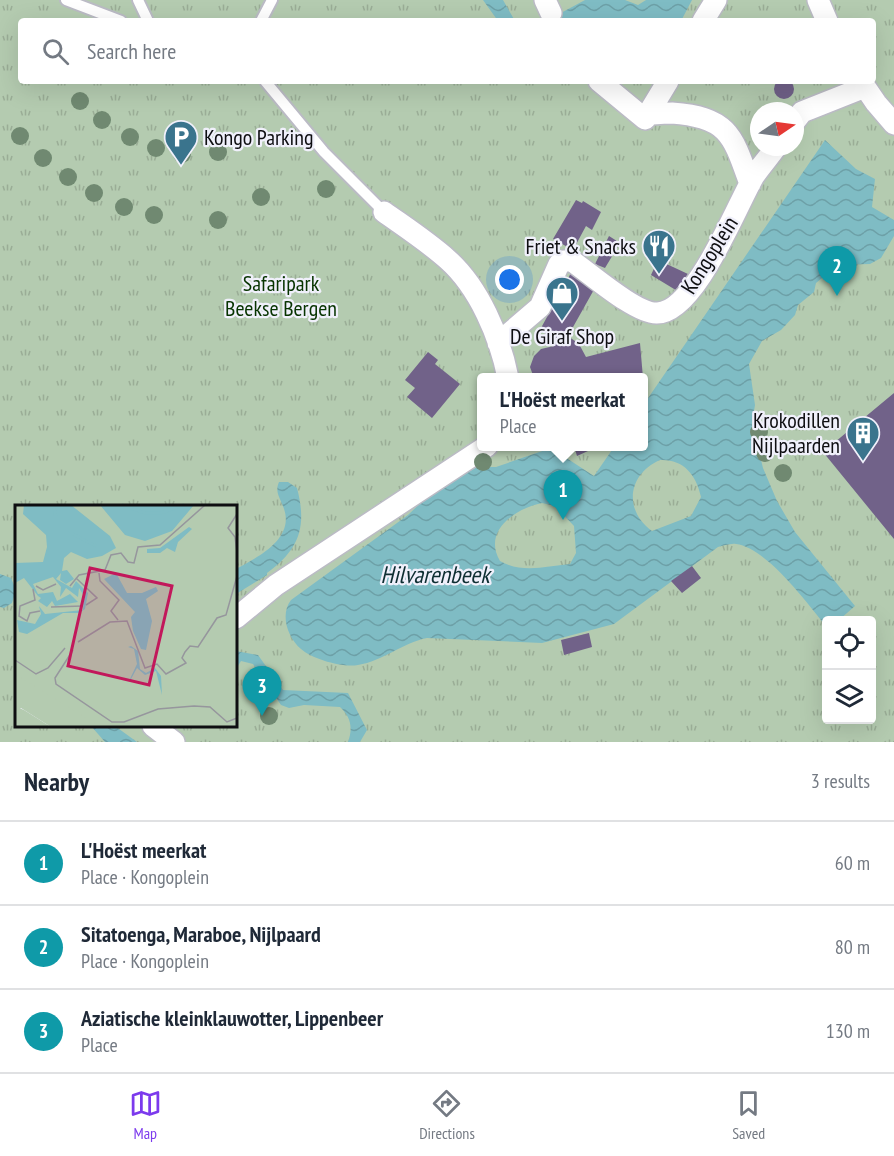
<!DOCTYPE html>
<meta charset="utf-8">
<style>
body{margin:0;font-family:"PT Sans Narrow",sans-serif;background:#f2f2f3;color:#1f2937}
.controls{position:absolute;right:18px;bottom:18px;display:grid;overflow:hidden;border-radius:6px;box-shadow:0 6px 24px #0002}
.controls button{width:54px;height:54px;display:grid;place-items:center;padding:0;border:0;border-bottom:2px solid #e0e1e3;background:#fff;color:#1f2937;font:30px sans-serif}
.compass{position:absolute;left:750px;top:102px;width:54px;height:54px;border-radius:50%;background:#fff;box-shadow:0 6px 24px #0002;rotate:77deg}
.you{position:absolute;left:510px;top:280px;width:21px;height:21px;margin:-15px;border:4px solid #fff;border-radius:50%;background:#1a73e8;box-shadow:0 0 0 9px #1a73e833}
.badge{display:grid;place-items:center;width:39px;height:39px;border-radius:50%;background:#7c3aed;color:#fff;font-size:20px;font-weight:700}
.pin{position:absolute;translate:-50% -50px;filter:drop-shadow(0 2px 3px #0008)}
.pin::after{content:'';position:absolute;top:32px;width:21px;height:18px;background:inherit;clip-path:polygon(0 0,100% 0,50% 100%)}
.popup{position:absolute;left:477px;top:373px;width:171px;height:78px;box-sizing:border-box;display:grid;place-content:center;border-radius:6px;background:#fff;filter:drop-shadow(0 2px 4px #0005);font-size:20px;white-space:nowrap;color:#747a83}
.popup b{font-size:22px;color:#1f2937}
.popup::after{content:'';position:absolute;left:50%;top:100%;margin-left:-12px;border:12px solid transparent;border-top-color:#fff}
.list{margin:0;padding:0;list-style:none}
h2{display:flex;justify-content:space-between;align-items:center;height:78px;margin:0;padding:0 24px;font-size:26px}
h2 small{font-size:20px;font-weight:400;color:#747a83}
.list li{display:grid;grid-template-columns:39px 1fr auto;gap:18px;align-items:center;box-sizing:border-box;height:84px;padding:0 24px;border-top:2px solid #e0e1e3}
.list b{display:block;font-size:22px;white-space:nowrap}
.list p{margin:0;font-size:20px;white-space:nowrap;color:#747a83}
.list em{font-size:20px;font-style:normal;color:#747a83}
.icon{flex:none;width:33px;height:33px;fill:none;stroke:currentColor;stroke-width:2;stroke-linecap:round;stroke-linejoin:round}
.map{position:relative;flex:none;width:894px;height:742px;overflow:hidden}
.search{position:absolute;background:#fff;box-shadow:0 6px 24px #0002;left:18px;right:18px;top:18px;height:66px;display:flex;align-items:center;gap:15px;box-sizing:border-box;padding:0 21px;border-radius:6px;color:#747a83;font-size:22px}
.sheet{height:330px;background:#fff}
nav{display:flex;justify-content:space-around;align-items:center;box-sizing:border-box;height:84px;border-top:2px solid #e0e1e3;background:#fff;font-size:16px;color:#747a83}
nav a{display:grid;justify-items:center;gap:3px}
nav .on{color:#7c3aed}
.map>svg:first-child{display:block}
.park{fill:url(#park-tufts);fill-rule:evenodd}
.water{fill:url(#water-waves);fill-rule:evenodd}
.building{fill:#716289}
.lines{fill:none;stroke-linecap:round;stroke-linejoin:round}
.lane-casing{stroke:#bbbbc5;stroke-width:14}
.street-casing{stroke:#bbbbc5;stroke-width:24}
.lane{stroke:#fff;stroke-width:10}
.street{stroke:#fff;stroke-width:21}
.tree{fill:#708971}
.labels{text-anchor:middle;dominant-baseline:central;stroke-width:4.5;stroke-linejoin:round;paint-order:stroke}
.poi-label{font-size:22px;fill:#0e0e11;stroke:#f0f0fb;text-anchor:end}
.street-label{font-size:22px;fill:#0e0e11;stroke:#f0f0fb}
.park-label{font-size:22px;fill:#073400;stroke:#f0f0fb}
.water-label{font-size:24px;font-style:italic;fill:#0e2e32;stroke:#f0f0fb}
.inset-river{fill:none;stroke:#7fbcc4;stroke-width:3}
.inset-road{fill:none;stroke:#96969d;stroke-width:1.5}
.view{fill:#c2185b;fill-opacity:0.15;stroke:#c2185b;stroke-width:3}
.inset-edge{fill:none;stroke:#0e0e11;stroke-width:3}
</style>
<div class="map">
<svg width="894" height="742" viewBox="0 0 894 742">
<defs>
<pattern id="park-tufts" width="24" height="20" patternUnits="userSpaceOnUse" patternTransform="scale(1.5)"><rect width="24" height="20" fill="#b4cbb0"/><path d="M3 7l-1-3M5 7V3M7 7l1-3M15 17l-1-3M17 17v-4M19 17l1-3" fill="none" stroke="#9aad96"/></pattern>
<pattern id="water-waves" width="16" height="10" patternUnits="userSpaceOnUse" patternTransform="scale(1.5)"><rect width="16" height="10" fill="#7fbcc4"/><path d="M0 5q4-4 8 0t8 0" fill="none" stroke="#6da0a7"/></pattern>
</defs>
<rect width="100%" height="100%" fill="#f0f0fb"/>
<!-- park -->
<path class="park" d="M 0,0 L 894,0 L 894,742 L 0,742 ZM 21,21 L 873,21 L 873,81 L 21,81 ZM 759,111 L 795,111 L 795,147 L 759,147 ZM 482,378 L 644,378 L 644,446 L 482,446 ZM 16,506 L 236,506 L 236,726 L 16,726 ZM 826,620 L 872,620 L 872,720 L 826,720 Z"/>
<!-- water -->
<path class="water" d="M 483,0 L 503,0 L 515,21 L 498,21 Z
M 585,0 L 625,0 L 638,5 L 646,0 L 692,0 L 681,21 L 531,21 L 546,21 Z
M 825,140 L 856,169 L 875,179 L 872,207 L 894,220 L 894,236 L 881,258 L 870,264 L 838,265 L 816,283 L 814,292 L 798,305 L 795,315 L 781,330 L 762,341 L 749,364 L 755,405 L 752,423 L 763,468 L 777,501 L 795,532 L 855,606 L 839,620 L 826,620 L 826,626 C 807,603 767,548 736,544 C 731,543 723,546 718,547 L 614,624 L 542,643 L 427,638 C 402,643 383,661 358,665 C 343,668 312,659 301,649 C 287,637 280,614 291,600 L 408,515 L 430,494 L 477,467 L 496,467 L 551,448 L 594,476 L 614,447 L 644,446 L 644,404 ZM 660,460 C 683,459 696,474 701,497 L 691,516 L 652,531 C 623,510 628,474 660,460 ZM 542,503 L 555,506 L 574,526 L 576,553 L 570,564 C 546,566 523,574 500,561 C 482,531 516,508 542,503 Z
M 279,482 L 288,482 L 297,488 C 307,526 300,549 267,573 L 267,575 L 236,594 L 236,569 C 260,556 298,537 282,504 C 279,496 275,491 279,482 Z
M 0,574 L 11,578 L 16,590 L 12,603 L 4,608 L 0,607 Z
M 236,651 L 258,655 L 283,690 L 348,693 L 367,730 L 360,742 L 348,742 C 353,728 351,717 340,707 L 304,705 L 289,708 L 281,705 L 253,664 L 241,661 L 236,669 Z
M 91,726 L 115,726 L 137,742 L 105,742 Z"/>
<!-- building -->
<path class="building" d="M774 89a10 10 0 1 1 20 0a10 10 0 1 1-20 0Z
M 576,200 L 582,203 L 583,201 L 601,212 L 592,230 L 586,226 L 573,250 L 553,239 Z
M 609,236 L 620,243 L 605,268 L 595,264 Z
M 658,260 L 688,274 L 679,292 L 651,275 Z
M 572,271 L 596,286 L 568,336 L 579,344 L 586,357 L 640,343 L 643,378 L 534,378 L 530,367 L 534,356 L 541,349 L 554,346 L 541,328 Z
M 428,352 L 438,360 L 435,364 L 460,384 L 432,418 L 407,397 L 415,388 L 405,380 Z
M 894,393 L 894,539 L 823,452 Z
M 574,446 L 599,446 L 577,456 Z
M 692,566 L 701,578 L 682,593 L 671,581 Z
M 589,633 L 592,647 L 564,655 L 561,640 Z"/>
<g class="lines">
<!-- lane casing -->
<g class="lane-casing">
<path id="lane" d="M 66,0 L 121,21
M 138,0 L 148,21
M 261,21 L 272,0
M 265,81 L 324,152 L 384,212"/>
</g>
<!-- street casing -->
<g class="street-casing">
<path id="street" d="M 545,0 L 551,13
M 818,0 L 827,21
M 703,21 L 716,0
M 599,81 L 645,119 L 668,81
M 861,81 L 876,103 L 894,124
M 648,114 C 656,114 664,113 672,113 C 729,117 733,136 750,184
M 795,121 L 802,112 L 865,87
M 384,212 C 405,227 428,242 447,259 C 479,287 500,337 508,378
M 498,343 L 540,307 L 559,264 L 564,261 L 572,261 C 591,274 636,314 657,313 C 695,313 736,207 754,176 C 761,166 769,157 776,147
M 236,618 L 276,585 L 487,446
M 153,726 L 174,742"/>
</g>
<!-- lane -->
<use href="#lane" class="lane"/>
<!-- street -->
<use href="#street" class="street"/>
</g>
<!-- trees -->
<g class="tree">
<circle cx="80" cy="101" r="9"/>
<circle cx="102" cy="120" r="9"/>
<circle cx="20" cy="136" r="9"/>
<circle cx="130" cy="137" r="9"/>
<circle cx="156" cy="148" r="9"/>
<circle cx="218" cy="152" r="9"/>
<circle cx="182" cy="154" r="9"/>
<circle cx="43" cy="158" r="9"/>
<circle cx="68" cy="177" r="9"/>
<circle cx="326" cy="189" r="9"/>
<circle cx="94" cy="193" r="9"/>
<circle cx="261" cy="197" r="9"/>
<circle cx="124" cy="207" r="9"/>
<circle cx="154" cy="215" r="9"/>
<circle cx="218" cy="220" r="9"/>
<circle cx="759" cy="432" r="9"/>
<circle cx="765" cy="453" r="9"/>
<circle cx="483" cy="462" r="9"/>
<circle cx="783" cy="473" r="9"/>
<circle cx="269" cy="716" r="9"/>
</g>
<!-- icons -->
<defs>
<g id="parking-pin" transform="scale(1.725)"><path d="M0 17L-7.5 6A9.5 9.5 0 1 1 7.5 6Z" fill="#3a748d" stroke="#f0f0fb"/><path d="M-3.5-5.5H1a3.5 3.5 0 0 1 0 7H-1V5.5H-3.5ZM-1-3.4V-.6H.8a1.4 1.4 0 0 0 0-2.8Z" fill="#fff"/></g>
<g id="restaurant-pin" transform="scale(1.725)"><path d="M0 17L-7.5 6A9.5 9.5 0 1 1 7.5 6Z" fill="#3a748d" stroke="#f0f0fb"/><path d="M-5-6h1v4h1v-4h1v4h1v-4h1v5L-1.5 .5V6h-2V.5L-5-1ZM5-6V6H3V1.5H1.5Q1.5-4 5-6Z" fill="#fff"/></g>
<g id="shop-pin" transform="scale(1.725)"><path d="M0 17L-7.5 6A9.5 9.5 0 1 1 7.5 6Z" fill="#3a748d" stroke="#f0f0fb"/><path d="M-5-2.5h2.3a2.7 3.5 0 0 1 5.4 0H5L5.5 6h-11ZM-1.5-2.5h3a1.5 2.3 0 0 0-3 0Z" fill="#fff"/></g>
<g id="building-pin" transform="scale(1.725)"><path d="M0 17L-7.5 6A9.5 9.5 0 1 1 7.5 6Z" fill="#3a748d" stroke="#f0f0fb"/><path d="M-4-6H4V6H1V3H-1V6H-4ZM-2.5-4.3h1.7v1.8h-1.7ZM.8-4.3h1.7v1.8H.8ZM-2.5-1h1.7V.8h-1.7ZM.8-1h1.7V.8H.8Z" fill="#fff"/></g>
</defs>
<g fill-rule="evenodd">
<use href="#parking-pin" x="181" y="137"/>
<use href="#restaurant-pin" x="659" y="246"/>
<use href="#shop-pin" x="562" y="293"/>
<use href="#building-pin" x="863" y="433"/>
</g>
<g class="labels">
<!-- poi labels -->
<g class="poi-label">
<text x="204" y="137" text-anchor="start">Kongo Parking</text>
<text x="636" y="246">Friet &amp; Snacks</text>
<text x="562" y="336" text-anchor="middle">De Giraf Shop</text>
<text x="840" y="420">Krokodillen<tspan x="840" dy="25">Nijlpaarden</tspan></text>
</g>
<!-- street labels -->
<g class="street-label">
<text transform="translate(709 255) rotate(-58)">Kongoplein</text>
</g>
<!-- park labels -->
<g class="park-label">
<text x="281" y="283">Safaripark<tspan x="281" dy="25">Beekse Bergen</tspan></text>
</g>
<!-- water labels -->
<g class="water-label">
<text x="435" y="574">Hilvarenbeek</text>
</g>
</g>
<!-- overview -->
<g transform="translate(15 505)">
<rect width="222" height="222" fill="#f0f0fb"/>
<path d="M 4,203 L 9,205 L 36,222 L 0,222 L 0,208 Z" fill="#b4cbb0"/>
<path d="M 0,157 L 184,222 L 36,222 L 6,203 L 0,208 Z" fill="#b4cbb0"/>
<path d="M 0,0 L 222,0 L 222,222 L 86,222 L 0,169 Z" fill="#b4cbb0"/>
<path d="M 9,0 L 56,0 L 95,31 L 101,43 L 87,51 L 72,54 L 56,47 L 49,53 L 47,66 L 52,65 L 59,74 L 51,79 L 45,75 L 46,68 L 41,74 L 57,83 L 61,76 L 73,88 L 70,104 L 64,108 L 48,108 L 12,129 L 4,127 L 2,115 L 20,119 L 26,109 L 24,101 L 30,109 L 68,105 L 69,91 L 64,83 L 63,92 L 51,83 L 45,92 L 46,82 L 38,72 L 18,79 L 23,89 L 38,87 L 42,96 L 55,89 L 63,97 L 40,101 L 37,96 L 32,102 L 23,96 L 26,93 L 23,91 L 9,73 L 0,78 L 0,58 L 28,57 L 32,42 L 31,30 L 8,9 ZM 85,0 L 179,0 L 157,26 L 130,36 L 110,30 ZM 174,22 L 177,24 L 163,37 L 160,47 L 152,43 L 145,48 L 132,48 L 132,44 L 145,43 ZM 101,68 L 112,88 L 127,88 L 141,82 L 143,86 L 131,94 L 137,116 L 131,145 L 126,144 L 118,126 L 116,112 L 120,107 L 89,74 ZM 116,141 L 123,146 L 125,164 L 131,168 L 140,163 L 146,171 L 147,190 L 141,166 L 130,170 L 122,163 L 116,174 L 119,177 L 114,176 L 122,159 L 119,144 L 113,142 Z" fill="#7fbcc4"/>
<path class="inset-river" d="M 39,0 L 40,10 L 58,29 L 81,41M 107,0 L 130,8 L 146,8 L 169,0"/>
<path class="inset-road" d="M 222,9 L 213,23 L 220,32 L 222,47M 84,68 L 85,76 L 104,95 L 96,106 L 103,115M 61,73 L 82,93 L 71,100M 21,81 L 28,85 L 41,79M 55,81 L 64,70 L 90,65 L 96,50 L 106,48 L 113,57 L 119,58 L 123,42 L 145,40 L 190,0M 18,84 L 20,95 L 5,101 L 4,111 L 12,116 L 15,108 L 25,106M 36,102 L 68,101M 63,137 L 95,117 L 112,116 L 130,163 L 142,159 L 151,169 L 171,158 L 167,153 L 170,147 L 175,141 L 183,142 L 202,113 L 211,110 L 222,71M 58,145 L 40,173 L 41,179 L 97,217 L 109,217 L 143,204 L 179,201 L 195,202 L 212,217 L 222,213M 0,155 L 21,169 L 33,163 L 50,143"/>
<path class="view" d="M 75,63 L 157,81 L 134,180 L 53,161 Z"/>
<rect width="222" height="222" class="inset-edge"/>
</g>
</svg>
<div class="controls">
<button><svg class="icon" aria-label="locate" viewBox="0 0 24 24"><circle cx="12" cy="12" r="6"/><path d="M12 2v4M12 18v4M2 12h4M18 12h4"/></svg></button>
<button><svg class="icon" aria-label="layers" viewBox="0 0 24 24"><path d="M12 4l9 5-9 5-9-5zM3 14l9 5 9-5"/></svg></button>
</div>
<svg class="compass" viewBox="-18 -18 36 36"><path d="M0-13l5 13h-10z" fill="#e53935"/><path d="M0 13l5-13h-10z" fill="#747a83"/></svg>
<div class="you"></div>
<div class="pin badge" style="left:563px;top:520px;background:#0f9aa8">1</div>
<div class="popup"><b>L'Hoëst meerkat</b>Place</div>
<div class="pin badge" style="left:837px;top:296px;background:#0f9aa8">2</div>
<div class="pin badge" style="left:262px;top:716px;background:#0f9aa8">3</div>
<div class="search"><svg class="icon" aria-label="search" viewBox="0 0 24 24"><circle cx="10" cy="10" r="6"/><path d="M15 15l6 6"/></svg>Search here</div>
</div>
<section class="sheet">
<h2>Nearby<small>3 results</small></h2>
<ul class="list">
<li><span class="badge" style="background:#0f9aa8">1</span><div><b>L'Hoëst meerkat</b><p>Place · Kongoplein</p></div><em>60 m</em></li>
<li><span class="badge" style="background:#0f9aa8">2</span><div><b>Sitatoenga, Maraboe, Nijlpaard</b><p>Place · Kongoplein</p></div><em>80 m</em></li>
<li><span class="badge" style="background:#0f9aa8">3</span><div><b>Aziatische kleinklauwotter, Lippenbeer</b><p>Place</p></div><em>130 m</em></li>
</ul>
</section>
<nav>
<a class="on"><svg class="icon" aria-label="map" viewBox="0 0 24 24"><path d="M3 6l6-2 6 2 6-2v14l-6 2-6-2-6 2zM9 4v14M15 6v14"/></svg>Map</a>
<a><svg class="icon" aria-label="directions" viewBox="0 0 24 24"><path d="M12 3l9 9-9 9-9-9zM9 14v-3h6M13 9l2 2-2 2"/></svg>Directions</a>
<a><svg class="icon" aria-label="saved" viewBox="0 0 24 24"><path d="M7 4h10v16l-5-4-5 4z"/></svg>Saved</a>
</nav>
